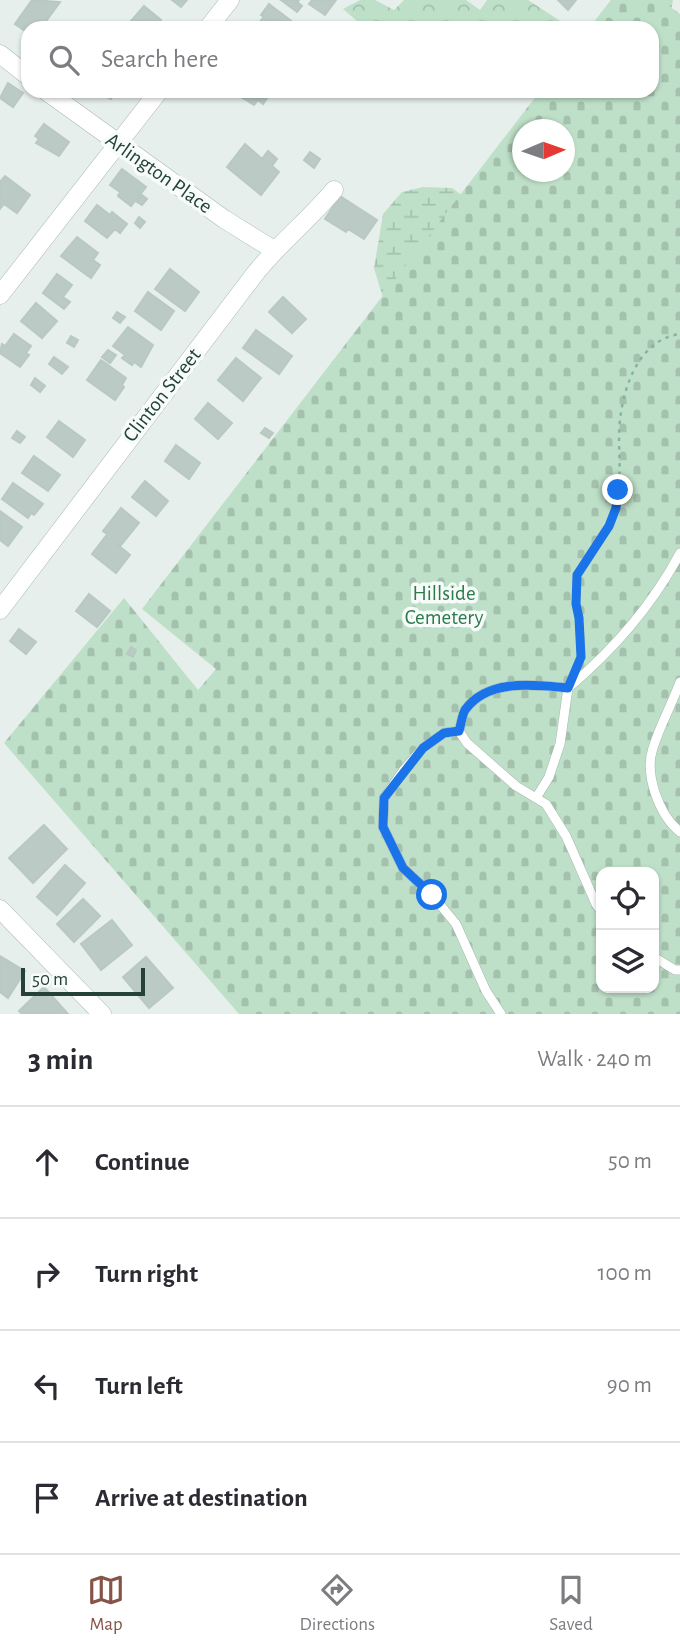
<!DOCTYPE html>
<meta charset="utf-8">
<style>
body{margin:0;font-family:"Alegreya Sans",sans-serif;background:#f2f2f3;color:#2b2b33}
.controls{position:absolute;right:21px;bottom:21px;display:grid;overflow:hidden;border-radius:14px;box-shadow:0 2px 5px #0004}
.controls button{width:63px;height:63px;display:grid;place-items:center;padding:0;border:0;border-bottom:2px solid #e1e1e2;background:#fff;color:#2b2b33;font:35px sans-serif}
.compass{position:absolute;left:512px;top:119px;width:63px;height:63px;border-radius:50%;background:#fff;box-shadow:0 2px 5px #0004;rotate:88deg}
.scale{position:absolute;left:21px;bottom:18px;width:124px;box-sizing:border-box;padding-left:7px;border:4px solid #24423a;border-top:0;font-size:19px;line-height:24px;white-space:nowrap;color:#24423a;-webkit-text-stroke:5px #f7fbf9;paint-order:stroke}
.stop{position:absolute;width:21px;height:21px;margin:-16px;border:5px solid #1a73e8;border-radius:50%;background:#fff}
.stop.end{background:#1a73e8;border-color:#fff;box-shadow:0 2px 7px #0008}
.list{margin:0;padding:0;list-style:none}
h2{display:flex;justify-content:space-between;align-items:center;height:91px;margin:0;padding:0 28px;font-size:30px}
h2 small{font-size:23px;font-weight:400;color:#7c7c81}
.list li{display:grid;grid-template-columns:46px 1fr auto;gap:21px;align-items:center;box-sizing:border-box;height:112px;padding:0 28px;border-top:2px solid #e1e1e2}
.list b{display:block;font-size:26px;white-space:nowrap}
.list em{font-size:23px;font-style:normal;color:#7c7c81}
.icon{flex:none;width:38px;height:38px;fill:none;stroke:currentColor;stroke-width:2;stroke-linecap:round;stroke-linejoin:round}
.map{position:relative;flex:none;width:680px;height:1014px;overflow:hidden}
.search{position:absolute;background:#fff;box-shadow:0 2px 5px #0004;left:21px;right:21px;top:21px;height:77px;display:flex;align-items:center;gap:18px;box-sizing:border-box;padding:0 24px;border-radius:21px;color:#7c7c81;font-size:26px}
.sheet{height:539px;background:#fff}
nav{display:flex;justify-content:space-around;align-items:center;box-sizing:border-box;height:98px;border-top:2px solid #e1e1e2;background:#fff;font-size:19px;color:#7c7c81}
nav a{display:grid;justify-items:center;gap:4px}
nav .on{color:#855347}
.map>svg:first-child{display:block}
.forest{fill:url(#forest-crowns)}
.wetland{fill:url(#wetland-marsh)}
.cemetery{fill:url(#cemetery-stones);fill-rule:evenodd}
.building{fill:#bbcac4;stroke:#b8c9c2;stroke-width:2}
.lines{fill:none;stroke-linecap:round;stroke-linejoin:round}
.lane-casing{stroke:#a8b8b2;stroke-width:10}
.street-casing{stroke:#a8b8b2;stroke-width:19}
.path{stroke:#86b3a5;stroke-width:2.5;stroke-dasharray:3.5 5;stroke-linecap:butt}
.lane{stroke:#fff;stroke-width:9}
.street{stroke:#fff;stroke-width:18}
.route{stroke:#1a73e8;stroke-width:9}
.labels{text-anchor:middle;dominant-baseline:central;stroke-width:7;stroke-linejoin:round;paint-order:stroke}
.street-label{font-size:21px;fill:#24423a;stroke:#f7fbf9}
.park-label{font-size:21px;fill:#2d7a4b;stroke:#f7fbf9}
</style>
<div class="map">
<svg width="680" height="1014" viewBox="0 0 680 1014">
<defs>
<pattern id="forest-crowns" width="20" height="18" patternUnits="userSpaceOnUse" patternTransform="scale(1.75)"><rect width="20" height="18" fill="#bfe0c8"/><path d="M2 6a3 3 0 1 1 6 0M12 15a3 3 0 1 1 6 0" fill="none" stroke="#a4c1ad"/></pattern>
<pattern id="wetland-marsh" width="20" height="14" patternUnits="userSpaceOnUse" patternTransform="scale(1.75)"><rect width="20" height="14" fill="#bfe0c8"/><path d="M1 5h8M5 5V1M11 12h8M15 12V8" fill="none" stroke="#a4c1ad"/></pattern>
<pattern id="cemetery-stones" width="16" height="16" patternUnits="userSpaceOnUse" patternTransform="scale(1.75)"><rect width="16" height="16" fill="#bfe0c8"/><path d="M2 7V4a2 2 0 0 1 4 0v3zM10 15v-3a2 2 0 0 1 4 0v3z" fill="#a4c1ad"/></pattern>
</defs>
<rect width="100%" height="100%" fill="#e6efeb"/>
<!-- forest -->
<path class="forest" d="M 360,0 L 375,0 L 394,10 L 404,0 L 466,0 L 480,10 L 487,0 L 528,0 L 562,22 L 597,23 L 613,0 L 673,0 L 670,16 L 652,28 L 365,28 L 343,9 Z"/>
<!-- wetland -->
<path class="wetland" d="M 423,187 L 452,188 L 466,198 L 383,298 L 374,268 L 383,214 L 402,192 Z"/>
<!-- cemetery -->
<path class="cemetery" d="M 611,0 L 661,0 L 680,14 L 680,1014 L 239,1014 L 4,743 L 124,598 L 198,690 L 216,669 L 142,609 L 540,91 L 652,91 L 652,28 L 589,28 ZM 522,130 L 564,130 L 564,172 L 522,172 ZM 601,872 L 654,872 L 654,988 L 601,988 Z"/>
<!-- building -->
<path class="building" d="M 32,0 L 60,2 L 41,28 L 28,28 L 28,33 L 15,24 Z
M 172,0 L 187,0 L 181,7 Z
M 281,0 L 299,0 L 297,2 L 302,6 L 297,12 Z
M 312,0 L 336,0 L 325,15 L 309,4 Z
M 558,0 L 576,0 L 568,10 Z
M 269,4 L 298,26 L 296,28 L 264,28 L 258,24 L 264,17 L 261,15 Z
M 144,6 L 161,20 L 155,28 L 125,28 Z
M 8,83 L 23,93 L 13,107 L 0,98 Z
M 96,91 L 116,91 L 111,99 Z
M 245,91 L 272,91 L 263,104 L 258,100 L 254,105 L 241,97 Z
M 44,124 L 69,142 L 59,156 L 36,143 L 39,139 L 35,136 Z
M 245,144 L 262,159 L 268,151 L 277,159 L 272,166 L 279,172 L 261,195 L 227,167 Z
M 310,152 L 320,159 L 314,168 L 304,160 Z
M 122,169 L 146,187 L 131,206 L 118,196 L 120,192 L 110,185 Z
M 5,176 L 30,195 L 17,213 L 4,204 L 0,209 L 0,182 Z
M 142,195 L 147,199 L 142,205 L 137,202 Z
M 340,196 L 377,220 L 364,239 L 348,229 L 346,232 L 325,219 Z
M 97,205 L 110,215 L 112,212 L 127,224 L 120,233 L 115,229 L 107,238 L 85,221 Z
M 139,217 L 145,222 L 140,228 L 135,223 Z
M 77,237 L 98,253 L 93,260 L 100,265 L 91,278 L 61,256 Z
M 170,269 L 199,292 L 185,311 L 155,289 Z
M 57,274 L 72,285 L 63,297 L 70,302 L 64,309 L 43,293 Z
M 148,292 L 174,311 L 161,330 L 135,311 Z
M 283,297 L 306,319 L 292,333 L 269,312 Z
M 36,303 L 57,321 L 42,338 L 21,321 Z
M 117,312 L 125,317 L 120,323 L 113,318 Z
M 128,327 L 153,345 L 141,367 L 134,362 L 132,365 L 122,358 L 125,355 L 113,346 Z
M 256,330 L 292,356 L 279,374 L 243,348 Z
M 14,334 L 31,346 L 26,353 L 29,355 L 20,367 L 0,353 L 2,344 L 5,346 Z
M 71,336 L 78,340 L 74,347 L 67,343 Z
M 108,350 L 116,355 L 110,363 L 102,357 Z
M 54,357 L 68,367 L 62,374 L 49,364 Z
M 236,358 L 261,378 L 243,401 L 218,380 Z
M 101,360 L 126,378 L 122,385 L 124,387 L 115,400 L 87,380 Z
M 35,378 L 45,386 L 40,392 L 31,385 Z
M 208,403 L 232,423 L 218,439 L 195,419 Z
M 59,421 L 85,440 L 73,457 L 47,437 Z
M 265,428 L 273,433 L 269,438 L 261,433 Z
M 17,431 L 25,437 L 20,443 L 12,438 Z
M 176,445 L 200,463 L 189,479 L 165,461 Z
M 34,456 L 60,475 L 48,491 L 22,473 Z
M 145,481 L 168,501 L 156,516 L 132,497 Z
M 13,483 L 43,504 L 34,515 L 31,513 L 28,518 L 2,499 Z
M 121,508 L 139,523 L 121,545 L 119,543 L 118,545 L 130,555 L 116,573 L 92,554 L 106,536 L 110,539 L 111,537 L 103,531 Z
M 0,511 L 22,527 L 8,546 L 0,540 Z
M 89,594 L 110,611 L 97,627 L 76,611 Z
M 19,629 L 36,642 L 26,654 L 10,641 Z
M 131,647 L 136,650 L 133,657 L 127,654 Z
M 44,825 L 67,849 L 33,883 L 9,858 Z
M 65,865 L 85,883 L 57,915 L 37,897 Z
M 83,899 L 100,916 L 74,942 L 57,924 Z
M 112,920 L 132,945 L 101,970 L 81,944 Z
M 0,956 L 25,971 L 8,998 L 0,992 Z
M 146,957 L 173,988 L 149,1008 L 123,977 Z
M 44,987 L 68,1014 L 22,1014 L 19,1011 Z"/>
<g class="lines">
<!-- lane casing -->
<g class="lane-casing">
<path id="lane" d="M 680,682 C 672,704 660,725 653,748 C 644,774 659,815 680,832
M 459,731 C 461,725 462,715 465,710 C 488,678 535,685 568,688
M 536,798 L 549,777 L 560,744 L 568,688 C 613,650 653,604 680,553
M 654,957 L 675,970 L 680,970
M 501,1014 L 486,991 L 456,924 L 432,895 L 403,868 L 383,827 L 384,798 L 403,771 L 423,748 L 444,733 L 459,731 L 467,743 L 516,786 L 546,804 L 566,836 L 596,904 L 601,911"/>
</g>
<!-- street casing -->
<g class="street-casing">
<path id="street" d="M 208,28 L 230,0
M 0,54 L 28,76
M 46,91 L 224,219 L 274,250
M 0,295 L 159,91
M 0,610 L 254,275 C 278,244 309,220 334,190
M 0,909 L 102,1014"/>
</g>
<!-- path -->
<path class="path" d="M 580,659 C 582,632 572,605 576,579 C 580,553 608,535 615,510 C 622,486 619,460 619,435 C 620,396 635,340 680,334"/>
<!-- lane -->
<use href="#lane" class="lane"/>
<!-- street -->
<use href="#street" class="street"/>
</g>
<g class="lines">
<!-- route -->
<path class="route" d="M 432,895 L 403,868 L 383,827 L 384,798 L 423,748 L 444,733 L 459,731 C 461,725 462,715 465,710 C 488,678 535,685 568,688 L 581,657 L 579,618 L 576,604 L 577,575 L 609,526 L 616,508 L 618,490"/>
</g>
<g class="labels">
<!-- street labels -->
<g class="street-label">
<text transform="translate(159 173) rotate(35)">Arlington Place</text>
<text transform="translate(162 395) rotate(-52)">Clinton Street</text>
</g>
<!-- park labels -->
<g class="park-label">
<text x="444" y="593">Hillside<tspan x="444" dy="24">Cemetery</tspan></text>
</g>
</g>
</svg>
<div class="controls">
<button><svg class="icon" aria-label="locate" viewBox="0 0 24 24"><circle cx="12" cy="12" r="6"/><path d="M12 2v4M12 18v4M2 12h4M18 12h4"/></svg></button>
<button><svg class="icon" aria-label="layers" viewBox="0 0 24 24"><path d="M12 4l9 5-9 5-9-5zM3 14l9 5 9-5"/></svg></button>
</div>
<svg class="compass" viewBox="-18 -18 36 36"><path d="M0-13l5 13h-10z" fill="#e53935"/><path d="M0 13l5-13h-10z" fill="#7c7c81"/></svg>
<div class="scale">50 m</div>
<div class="stop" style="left:432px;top:895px"></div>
<div class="stop end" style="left:618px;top:490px"></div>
<div class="search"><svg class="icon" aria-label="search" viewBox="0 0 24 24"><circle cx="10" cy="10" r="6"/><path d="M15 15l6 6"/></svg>Search here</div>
</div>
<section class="sheet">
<h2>3 min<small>Walk · 240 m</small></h2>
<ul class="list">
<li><svg class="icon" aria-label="ahead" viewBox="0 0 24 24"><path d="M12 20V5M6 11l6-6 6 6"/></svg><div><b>Continue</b></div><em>50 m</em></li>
<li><svg class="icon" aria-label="right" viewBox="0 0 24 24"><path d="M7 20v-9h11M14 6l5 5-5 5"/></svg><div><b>Turn right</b></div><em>100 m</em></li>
<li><svg class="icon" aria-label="left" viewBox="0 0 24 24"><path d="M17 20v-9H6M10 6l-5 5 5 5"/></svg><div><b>Turn left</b></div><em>90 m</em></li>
<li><svg class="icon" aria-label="arrive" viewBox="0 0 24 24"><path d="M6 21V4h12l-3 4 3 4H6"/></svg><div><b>Arrive at destination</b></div></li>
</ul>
</section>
<nav>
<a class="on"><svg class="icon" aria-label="map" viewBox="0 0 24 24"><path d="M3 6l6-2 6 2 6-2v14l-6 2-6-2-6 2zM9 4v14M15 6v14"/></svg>Map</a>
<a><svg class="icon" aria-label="directions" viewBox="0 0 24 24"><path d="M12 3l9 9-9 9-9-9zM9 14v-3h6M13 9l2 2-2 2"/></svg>Directions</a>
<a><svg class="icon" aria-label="saved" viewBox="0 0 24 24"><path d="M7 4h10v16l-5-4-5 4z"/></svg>Saved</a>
</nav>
